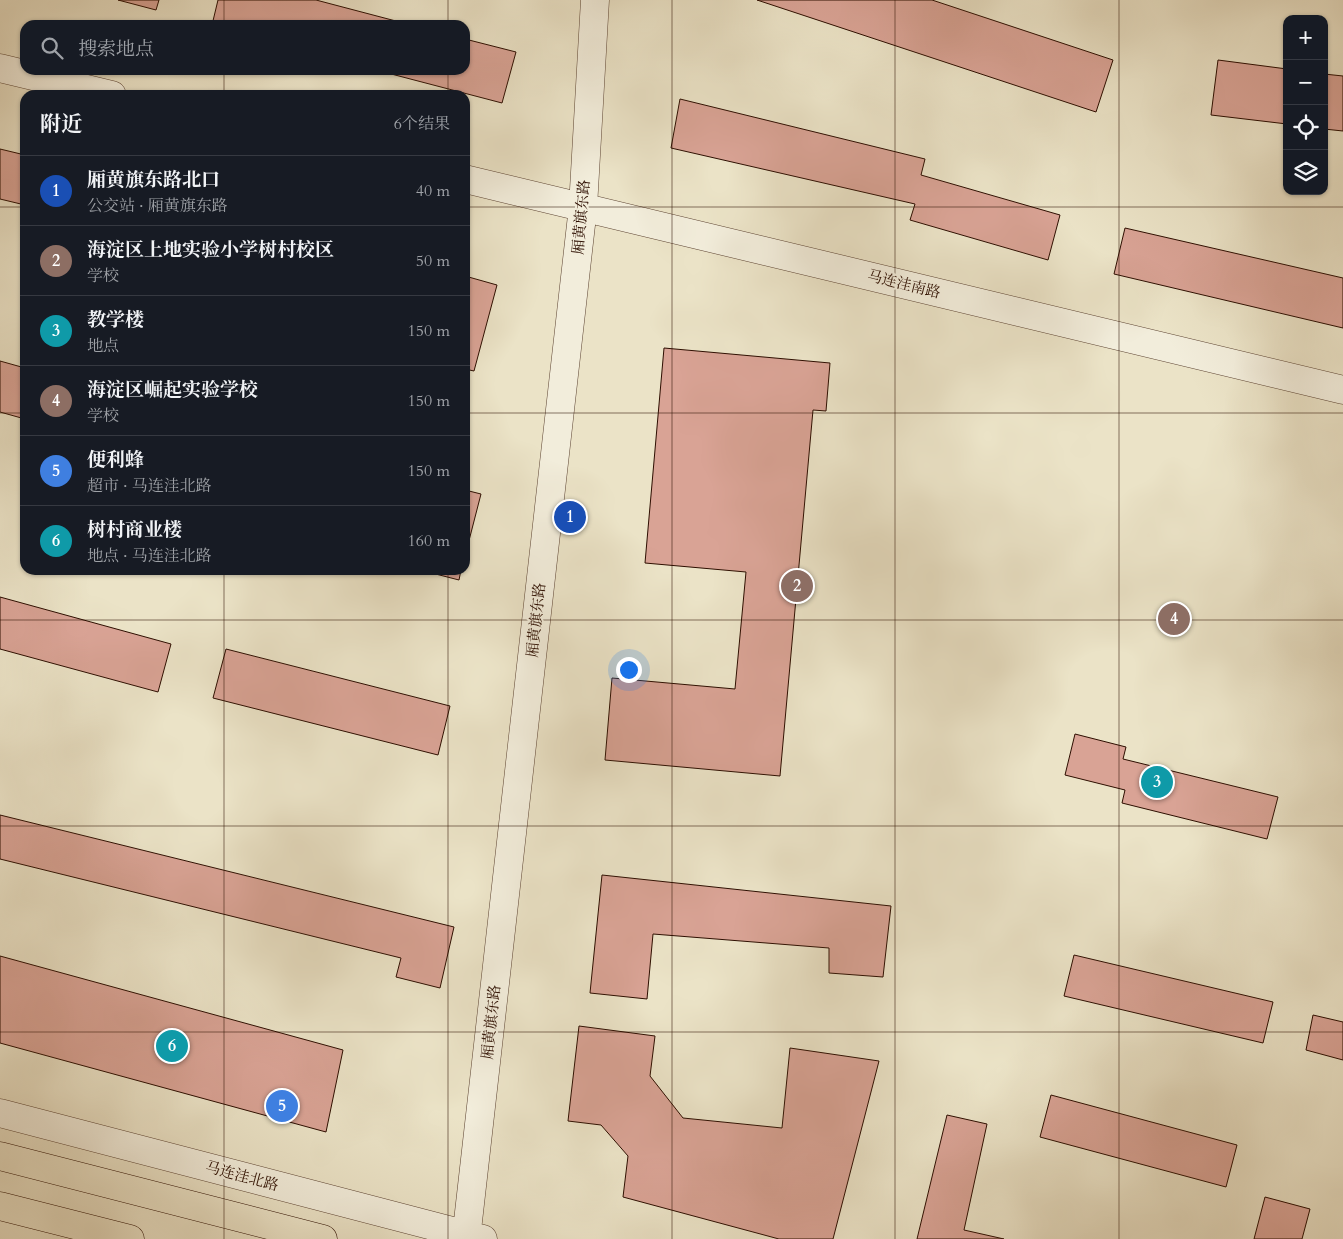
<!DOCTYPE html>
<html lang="zh">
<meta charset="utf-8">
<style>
body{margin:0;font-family:Cardo,"Noto Serif SC",serif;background:#20242c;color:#f1f3f6}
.controls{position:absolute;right:15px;top:15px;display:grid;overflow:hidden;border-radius:10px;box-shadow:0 1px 4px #0004}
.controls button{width:45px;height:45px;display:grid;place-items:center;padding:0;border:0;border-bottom:1px solid #363941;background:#171b24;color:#f1f3f6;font:25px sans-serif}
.you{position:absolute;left:628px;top:669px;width:18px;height:18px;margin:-12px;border:4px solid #fff;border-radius:50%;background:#1a73e8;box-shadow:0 0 0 8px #1a73e833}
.badge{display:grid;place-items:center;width:32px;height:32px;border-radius:50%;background:#b45309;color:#fff;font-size:16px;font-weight:700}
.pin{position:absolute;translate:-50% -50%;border:2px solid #fff;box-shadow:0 1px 5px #0006}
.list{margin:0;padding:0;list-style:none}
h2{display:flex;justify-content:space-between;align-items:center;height:65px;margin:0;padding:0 20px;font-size:21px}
h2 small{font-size:16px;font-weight:400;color:#9ea1a6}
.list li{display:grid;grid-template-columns:32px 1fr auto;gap:15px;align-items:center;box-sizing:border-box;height:70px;padding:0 20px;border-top:1px solid #363941}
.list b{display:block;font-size:19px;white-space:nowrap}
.list p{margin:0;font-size:16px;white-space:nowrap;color:#9ea1a6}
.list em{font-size:16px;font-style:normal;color:#9ea1a6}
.icon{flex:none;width:28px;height:28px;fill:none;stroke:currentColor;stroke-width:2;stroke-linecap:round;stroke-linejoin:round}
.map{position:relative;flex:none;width:1343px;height:1239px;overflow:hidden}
.search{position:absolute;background:#171b24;box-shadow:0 1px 4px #0004;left:20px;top:20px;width:450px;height:55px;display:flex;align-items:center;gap:12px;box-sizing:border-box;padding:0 18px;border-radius:15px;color:#9ea1a6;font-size:19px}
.panel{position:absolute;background:#171b24;box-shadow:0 1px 4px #0004;left:20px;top:90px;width:450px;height:485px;border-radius:15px}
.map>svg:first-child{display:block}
.building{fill:#d9a395;stroke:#2d0e00}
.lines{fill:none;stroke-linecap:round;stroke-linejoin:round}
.tertiary-casing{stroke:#5c4332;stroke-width:29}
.primary-casing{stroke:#2d0e00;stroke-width:29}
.tertiary{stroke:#f2eddb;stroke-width:28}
.primary{stroke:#ebe3c7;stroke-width:28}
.grid{fill:none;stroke:#2d0e00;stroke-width:1;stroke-opacity:0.55}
.labels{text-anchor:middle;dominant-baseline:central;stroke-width:4;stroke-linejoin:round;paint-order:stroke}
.street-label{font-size:15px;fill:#2d0e00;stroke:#f2eddb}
</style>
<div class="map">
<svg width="1343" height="1239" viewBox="0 0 1343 1239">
<rect width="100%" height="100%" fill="#ebe3c7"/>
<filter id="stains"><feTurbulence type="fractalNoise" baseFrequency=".004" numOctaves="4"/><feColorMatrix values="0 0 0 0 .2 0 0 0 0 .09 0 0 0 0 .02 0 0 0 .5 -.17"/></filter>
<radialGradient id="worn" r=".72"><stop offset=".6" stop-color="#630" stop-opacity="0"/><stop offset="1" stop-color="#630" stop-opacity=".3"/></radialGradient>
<!-- building -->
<path class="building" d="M 118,0 L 159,0 L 156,10 Z
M 218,0 L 316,0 L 411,25 L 212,25 Z
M 757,0 L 932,0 L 1113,60 L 1096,112 Z
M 465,39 L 516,52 L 502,103 L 376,70 L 465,70 Z
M 1218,60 L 1287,69 L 1287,124 L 1211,115 Z
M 1324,74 L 1343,76 L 1343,131 L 1324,129 Z
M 680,99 L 925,159 L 921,175 L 1060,215 L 1048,260 L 910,220 L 915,204 L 671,148 Z
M 0,149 L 25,155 L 25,205 L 0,199 Z
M 1125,228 L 1343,278 L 1343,328 L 1114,274 Z
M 465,276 L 497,285 L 474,371 L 465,369 Z
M 664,348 L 830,363 L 826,411 L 813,410 L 780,776 L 605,760 L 612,678 L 735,689 L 746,572 L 645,563 Z
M 0,361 L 25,368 L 25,419 L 0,412 Z
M 465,490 L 481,494 L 465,556 Z
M 420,570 L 461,570 L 459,580 Z
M 0,597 L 171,644 L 158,692 L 0,649 Z
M 226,649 L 450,706 L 438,755 L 213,698 Z
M 1075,734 L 1126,747 L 1123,759 L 1278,797 L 1267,839 L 1122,803 L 1125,790 L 1065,775 Z
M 0,815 L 454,927 L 440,988 L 396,977 L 401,958 L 0,859 Z
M 602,875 L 891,906 L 883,977 L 829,973 L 829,948 L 653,934 L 647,999 L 590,993 Z
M 1074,955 L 1273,1002 L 1263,1043 L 1064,996 Z
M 0,956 L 343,1050 L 326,1132 L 0,1043 Z
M 1313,1015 L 1343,1022 L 1343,1060 L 1306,1050 Z
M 579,1026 L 655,1036 L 650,1076 L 683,1118 L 782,1128 L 790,1048 L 879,1061 L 833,1239 L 779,1239 L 623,1197 L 628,1156 L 601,1125 L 568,1121 Z
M 1051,1095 L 1237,1145 L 1226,1187 L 1040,1137 Z
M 947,1115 L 987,1124 L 964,1230 L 1004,1239 L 917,1239 Z
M 1265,1197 L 1310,1209 L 1302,1239 L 1254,1239 Z"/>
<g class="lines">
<!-- tertiary casing -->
<g class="tertiary-casing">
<path id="tertiary" d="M 0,68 L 112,95
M 465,179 L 1343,390
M 0,1113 L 483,1239
M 466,1239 L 583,207 L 595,0"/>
</g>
<!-- primary casing -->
<g class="primary-casing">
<path id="primary" d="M 0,1156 L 323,1239
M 0,1206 L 130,1239"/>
</g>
<!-- tertiary -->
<use href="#tertiary" class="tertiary"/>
<!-- primary -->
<use href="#primary" class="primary"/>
</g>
<!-- grid -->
<path class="grid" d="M 224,0 L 224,25M 448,0 L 448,25M 672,0 L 672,1239M 895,0 L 895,1239M 1119,0 L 1119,1239M 224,70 L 224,95M 448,70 L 448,95M 0,207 L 25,207M 465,207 L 1343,207M 0,413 L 25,413M 465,413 L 1343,413M 224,570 L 224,1239M 448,570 L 448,1239M 0,620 L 1343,620M 0,826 L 1343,826M 0,1032 L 1343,1032"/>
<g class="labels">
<!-- street labels -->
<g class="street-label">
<text transform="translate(581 217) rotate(-85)">厢黄旗东路</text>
<text transform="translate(904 284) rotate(14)">马连洼南路</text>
<text transform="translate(536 620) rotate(-84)">厢黄旗东路</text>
<text transform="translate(491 1022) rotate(-84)">厢黄旗东路</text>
<text transform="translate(242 1176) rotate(15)">马连洼北路</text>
</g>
</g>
<rect width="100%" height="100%" filter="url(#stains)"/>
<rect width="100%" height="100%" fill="url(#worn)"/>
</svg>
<div class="controls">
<button>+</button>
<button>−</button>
<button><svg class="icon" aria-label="locate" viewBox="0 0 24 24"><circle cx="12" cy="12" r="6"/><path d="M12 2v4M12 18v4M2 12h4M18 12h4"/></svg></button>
<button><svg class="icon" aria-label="layers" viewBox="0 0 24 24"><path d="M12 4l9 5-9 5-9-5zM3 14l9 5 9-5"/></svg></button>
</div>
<div class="you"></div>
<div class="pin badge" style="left:570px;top:517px;background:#1a4fb4">1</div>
<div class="pin badge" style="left:797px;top:586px;background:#8d6e63">2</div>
<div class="pin badge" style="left:1157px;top:782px;background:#0f9aa8">3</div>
<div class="pin badge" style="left:1174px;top:619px;background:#8d6e63">4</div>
<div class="pin badge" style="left:282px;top:1106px;background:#3f7fe0">5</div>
<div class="pin badge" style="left:172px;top:1046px;background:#0f9aa8">6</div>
<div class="search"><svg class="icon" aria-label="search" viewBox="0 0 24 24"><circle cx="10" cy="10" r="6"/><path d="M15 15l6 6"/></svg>搜索地点</div>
<section class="panel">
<h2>附近<small>6个结果</small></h2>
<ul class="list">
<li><span class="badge" style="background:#1a4fb4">1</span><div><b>厢黄旗东路北口</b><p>公交站 · 厢黄旗东路</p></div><em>40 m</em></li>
<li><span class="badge" style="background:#8d6e63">2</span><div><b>海淀区上地实验小学树村校区</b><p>学校</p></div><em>50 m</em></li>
<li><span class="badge" style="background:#0f9aa8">3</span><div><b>教学楼</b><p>地点</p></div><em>150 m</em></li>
<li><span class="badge" style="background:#8d6e63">4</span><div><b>海淀区崛起实验学校</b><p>学校</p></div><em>150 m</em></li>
<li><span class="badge" style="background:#3f7fe0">5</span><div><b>便利蜂</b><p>超市 · 马连洼北路</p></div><em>150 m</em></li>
<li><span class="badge" style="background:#0f9aa8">6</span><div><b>树村商业楼</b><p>地点 · 马连洼北路</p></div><em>160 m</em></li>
</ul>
</section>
</div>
